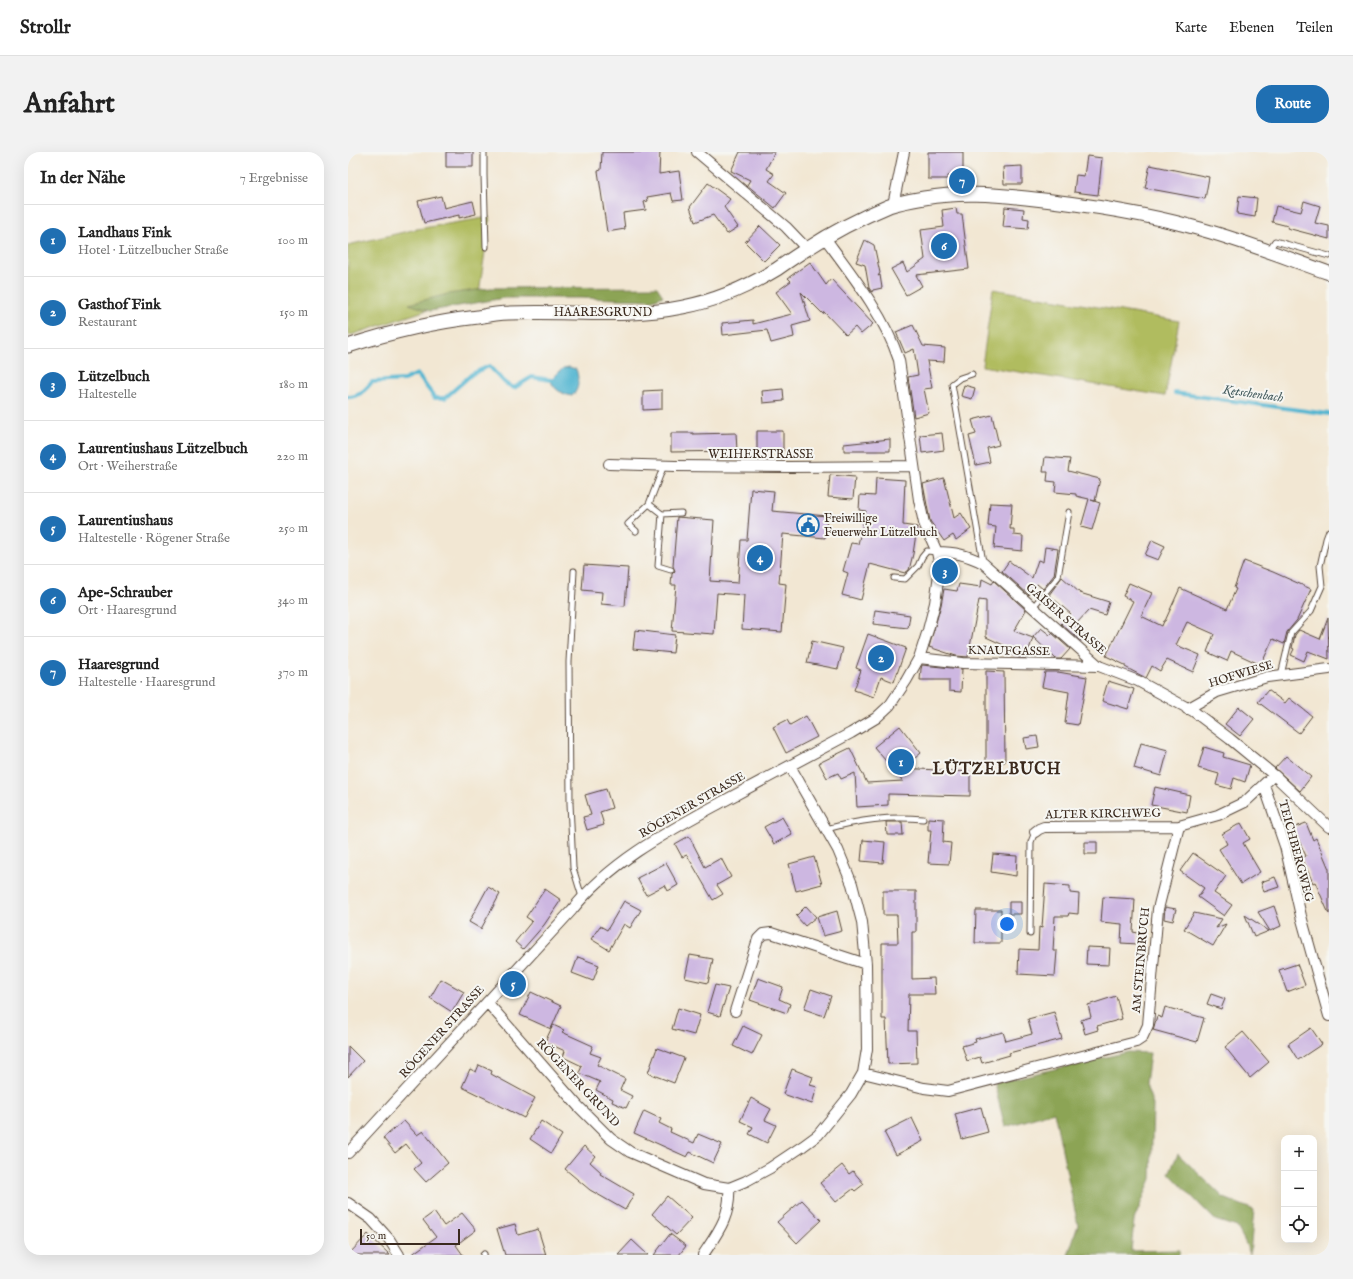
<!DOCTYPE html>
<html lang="de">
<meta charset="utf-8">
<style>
body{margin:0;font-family:"IM FELL English",serif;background:#f2f2f2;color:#222}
.controls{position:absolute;right:12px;bottom:12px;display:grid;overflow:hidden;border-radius:8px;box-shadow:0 4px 16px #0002}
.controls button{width:36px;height:36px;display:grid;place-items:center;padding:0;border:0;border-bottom:1px solid #e0e0e0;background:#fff;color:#222;font:20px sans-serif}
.scale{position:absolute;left:12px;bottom:10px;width:100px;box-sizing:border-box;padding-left:4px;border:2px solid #3b2a1e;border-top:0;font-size:11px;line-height:14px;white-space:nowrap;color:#3b2a1e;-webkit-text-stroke:3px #f6f6f2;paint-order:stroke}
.you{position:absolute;left:659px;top:772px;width:14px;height:14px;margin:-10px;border:3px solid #fff;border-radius:50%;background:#1a73e8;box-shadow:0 0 0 6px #1a73e833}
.badge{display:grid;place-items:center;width:26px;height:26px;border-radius:50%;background:#1f6fb2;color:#fff;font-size:13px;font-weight:700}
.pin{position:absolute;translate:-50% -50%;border:2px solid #fff;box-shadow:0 1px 4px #0006}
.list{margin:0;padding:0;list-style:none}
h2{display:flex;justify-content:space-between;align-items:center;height:52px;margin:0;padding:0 16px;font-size:17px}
h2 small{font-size:13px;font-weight:400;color:#767676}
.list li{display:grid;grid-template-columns:26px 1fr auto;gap:12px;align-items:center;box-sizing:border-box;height:72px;padding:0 16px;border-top:1px solid #e0e0e0}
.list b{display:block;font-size:15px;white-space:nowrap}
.list p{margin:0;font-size:13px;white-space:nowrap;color:#767676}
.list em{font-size:13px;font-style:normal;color:#767676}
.icon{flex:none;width:22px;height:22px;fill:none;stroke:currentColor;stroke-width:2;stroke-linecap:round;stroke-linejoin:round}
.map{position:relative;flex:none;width:981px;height:1103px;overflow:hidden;border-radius:16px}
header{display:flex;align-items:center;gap:24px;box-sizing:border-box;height:56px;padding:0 20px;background:#fff;border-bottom:1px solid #e0e0e0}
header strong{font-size:19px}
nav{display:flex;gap:22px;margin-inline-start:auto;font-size:14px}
.intro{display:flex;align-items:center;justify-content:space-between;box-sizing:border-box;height:96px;padding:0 24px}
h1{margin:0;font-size:28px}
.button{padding:10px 18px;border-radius:16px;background:#1f6fb2;color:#fff;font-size:14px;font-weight:700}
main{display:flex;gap:24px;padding:0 24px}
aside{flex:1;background:#fff;border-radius:16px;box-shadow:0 4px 16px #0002}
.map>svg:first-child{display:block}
.green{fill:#b0bc5e;stroke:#76733e}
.forest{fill:#8ca455;stroke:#64673a}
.water{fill:#52b6d1;stroke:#467078}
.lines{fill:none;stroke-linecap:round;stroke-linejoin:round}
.stream{stroke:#52b6d1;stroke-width:4}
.building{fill:#cdb7e1}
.service-casing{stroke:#564639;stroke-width:7}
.minor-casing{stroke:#564639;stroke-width:12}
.tertiary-casing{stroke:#564639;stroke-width:15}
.service{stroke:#fff;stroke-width:5}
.minor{stroke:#fff;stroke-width:10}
.tertiary{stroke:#fff;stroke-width:13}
.labels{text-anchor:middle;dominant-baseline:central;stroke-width:4;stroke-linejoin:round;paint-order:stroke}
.street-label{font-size:12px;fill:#3b2a1e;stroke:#f6f6f2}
.poi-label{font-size:12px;fill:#3b2a1e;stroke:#f6f6f2;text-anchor:start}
.water-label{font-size:13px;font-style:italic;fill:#435b5d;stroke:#f6f6f2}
.district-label{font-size:16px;font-weight:bold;letter-spacing:1px;fill:#3b2a1e;stroke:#f6f6f2}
</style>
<header>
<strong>Strollr</strong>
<nav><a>Karte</a><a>Ebenen</a><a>Teilen</a></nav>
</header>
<div class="intro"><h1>Anfahrt</h1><a class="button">Route</a></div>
<main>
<aside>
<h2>In der Nähe<small>7 Ergebnisse</small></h2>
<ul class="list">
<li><span class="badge">1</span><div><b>Landhaus Fink</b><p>Hotel · Lützelbucher Straße</p></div><em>100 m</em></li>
<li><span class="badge">2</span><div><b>Gasthof Fink</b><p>Restaurant</p></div><em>150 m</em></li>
<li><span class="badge">3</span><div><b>Lützelbuch</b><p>Haltestelle</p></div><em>180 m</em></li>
<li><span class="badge">4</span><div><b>Laurentiushaus Lützelbuch</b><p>Ort · Weiherstraße</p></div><em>220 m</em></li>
<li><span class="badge">5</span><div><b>Laurentiushaus</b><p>Haltestelle · Rögener Straße</p></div><em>250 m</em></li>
<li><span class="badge">6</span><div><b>Ape-Schrauber</b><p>Ort · Haaresgrund</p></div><em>340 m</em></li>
<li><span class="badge">7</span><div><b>Haaresgrund</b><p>Haltestelle · Haaresgrund</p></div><em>370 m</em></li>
</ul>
</aside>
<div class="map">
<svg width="981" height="1103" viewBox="0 0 981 1103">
<rect width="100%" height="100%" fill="#f6f6f2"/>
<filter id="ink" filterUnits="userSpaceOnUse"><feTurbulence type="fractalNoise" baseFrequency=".025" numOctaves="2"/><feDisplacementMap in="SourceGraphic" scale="8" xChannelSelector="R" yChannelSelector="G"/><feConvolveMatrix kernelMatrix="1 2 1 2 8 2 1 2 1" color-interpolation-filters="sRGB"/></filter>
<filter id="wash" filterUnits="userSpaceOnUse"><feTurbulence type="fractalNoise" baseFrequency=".012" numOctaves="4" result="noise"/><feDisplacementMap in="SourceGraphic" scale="16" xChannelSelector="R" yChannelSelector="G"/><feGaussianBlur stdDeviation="0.9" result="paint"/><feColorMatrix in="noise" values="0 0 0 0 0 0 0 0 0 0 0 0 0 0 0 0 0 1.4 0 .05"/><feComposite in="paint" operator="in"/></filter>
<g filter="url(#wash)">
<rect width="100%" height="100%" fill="#f2e7d3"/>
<!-- green -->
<path class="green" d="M 142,65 L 131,141 L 0,184 L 0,93 L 69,77 Z
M 645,137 L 831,169 L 817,244 L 634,214 Z"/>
<!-- forest -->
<path class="forest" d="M 309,135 L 315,144 L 305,148 L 233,146 L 156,146 L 82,159 L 61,152 L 100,142 L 142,136 Z
M 780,900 L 802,901 L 798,932 L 805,953 L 803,1027 L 786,1068 L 783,1099 L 832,1098 L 831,1103 L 720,1103 L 730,1073 L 706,960 L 657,975 L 646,931 Z
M 830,1002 L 876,1046 L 906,1058 L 902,1102 L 897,1090 L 889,1075 L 867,1068 L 821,1021 Z"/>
<!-- water -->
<path class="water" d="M 221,215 L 228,217 C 231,226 232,237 224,244 C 216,243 204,237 203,228 L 215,216 Z"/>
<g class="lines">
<!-- stream -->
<path class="stream" d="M 827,241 L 981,262
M 0,245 C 11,245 17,238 24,230 L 56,228 L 69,222 L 87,246 L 97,246 L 124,222 L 141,214 L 157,231 L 166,236 L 184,225 L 203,228"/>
</g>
<g id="blocks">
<!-- building -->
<path class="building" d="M 98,0 L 125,0 L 125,15 L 98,15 Z
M 254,0 L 312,0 L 311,22 L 331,19 L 335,48 L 325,49 L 323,41 L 299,45 L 300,49 L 296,50 L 298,58 L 275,61 L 277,77 L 259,80 L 250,19 L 253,18 Z
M 392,0 L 427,0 L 418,17 L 426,22 L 421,29 L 438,41 L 427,56 L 399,33 L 402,28 L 383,19 Z
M 580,0 L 615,0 L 615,24 L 600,24 L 600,27 L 580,27 Z
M 739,4 L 754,6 L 750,43 L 726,40 L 728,23 L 736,24 Z
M 802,13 L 861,25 L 857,47 L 797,36 Z
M 674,14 L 674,32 L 656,32 L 655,15 Z
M 360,31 L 382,47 L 376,55 L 390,75 L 379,82 L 365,63 L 347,70 L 342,55 Z
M 93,44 L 96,56 L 125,49 L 128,62 L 111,66 L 111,63 L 76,71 L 70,49 Z
M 891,44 L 909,46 L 907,65 L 889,62 Z
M 956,49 L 972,54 L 967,71 L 981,74 L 981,87 L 939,76 L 940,74 L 924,70 L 928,54 L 953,60 Z
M 657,55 L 676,57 L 675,66 L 681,67 L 680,77 L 655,75 Z
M 608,56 L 609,62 L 614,62 L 621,117 L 568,123 L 574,134 L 558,143 L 543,117 L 555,111 L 559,120 L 577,107 L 573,78 L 596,75 L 594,58 Z
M 412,74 L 432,93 L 416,109 L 397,90 Z
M 517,88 L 526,93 L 532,121 L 530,124 L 532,123 L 534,136 L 525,138 L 524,140 L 521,136 L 517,113 L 508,110 Z
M 462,110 L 478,133 L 483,127 L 525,172 L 513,182 L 507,175 L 498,183 L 476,160 L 475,162 L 453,140 L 462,169 L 444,174 L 446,185 L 423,191 L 419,178 L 375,183 L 374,171 L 405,168 L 405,172 L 444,162 L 428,140 L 443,129 L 440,126 Z
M 565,173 L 575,194 L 597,196 L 596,210 L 579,209 L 584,236 L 576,237 L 581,261 L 566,265 L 560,225 L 570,223 L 566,197 L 557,201 L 548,180 Z
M 616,233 L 627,236 L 624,247 L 613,244 Z
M 435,237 L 436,249 L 415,251 L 414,239 Z
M 314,238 L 314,257 L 295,258 L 295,239 Z
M 644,263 L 651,293 L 639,296 L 642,310 L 628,313 L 621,284 L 628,282 L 624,268 Z
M 409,279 L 435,279 L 435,299 L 409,299 Z
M 323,281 L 345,281 L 345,282 L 388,281 L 389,299 L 323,300 Z
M 594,281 L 596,298 L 574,301 L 572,283 Z
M 542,287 L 542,299 L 496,299 L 496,292 Z
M 697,305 L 722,307 L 720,319 L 752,327 L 747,349 L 743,348 L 752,351 L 744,378 L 733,375 L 741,347 L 728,344 L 728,342 L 707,340 L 708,330 L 699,329 L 700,320 L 695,320 Z
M 482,323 L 507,325 L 505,347 L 480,345 Z
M 528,326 L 557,328 L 555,373 L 569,375 L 565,402 L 561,418 L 557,421 L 522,412 L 513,448 L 494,443 L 500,421 L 495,419 L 503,391 L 510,392 L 518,359 L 511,358 L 512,343 L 527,344 Z
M 596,326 L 606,366 L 613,361 L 623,377 L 608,388 L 605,383 L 596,389 L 582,369 L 575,332 Z
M 403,337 L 426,339 L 424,359 L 479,364 L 477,386 L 435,382 L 431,431 L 438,432 L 434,480 L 394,477 L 396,443 L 369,441 L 366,482 L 324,479 L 328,433 L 323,433 L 324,422 L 327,419 L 325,414 L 329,365 L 366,368 L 362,429 L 390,431 L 393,388 L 399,388 Z
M 642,351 L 664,352 L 662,377 L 666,377 L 666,383 L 675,384 L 674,399 L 646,396 L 648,375 L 640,374 Z
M 804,388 L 817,394 L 810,408 L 797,403 Z
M 697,395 L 710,397 L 706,423 L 695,437 L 689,432 L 681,443 L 654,419 L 661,409 L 684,426 L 690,408 L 695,410 Z
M 896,409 L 925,420 L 963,437 L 949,468 L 939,480 L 936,492 L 925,487 L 913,513 L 883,499 L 879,509 L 859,500 L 866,482 L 839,470 L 828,493 L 852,503 L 845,520 L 819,508 L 812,519 L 804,514 L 798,526 L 777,515 L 777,513 L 758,504 L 785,449 L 775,444 L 781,431 L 804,441 L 793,464 L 814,474 L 816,469 L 817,469 L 832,436 L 879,457 L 888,437 L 886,436 Z
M 236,413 L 280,416 L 277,454 L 253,452 L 254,440 L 234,438 Z
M 714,425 L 732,441 L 761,450 L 757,463 L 741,458 L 727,473 L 738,484 L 733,489 L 713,472 L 723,462 L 701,443 Z
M 634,427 L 644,432 L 646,429 L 678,458 L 666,479 L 685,486 L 678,506 L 672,506 L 660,501 L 662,496 L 638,485 L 638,449 L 631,448 L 620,505 L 608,504 L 581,495 L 593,453 L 596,437 L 609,439 L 611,432 L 633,435 Z
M 527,458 L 562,463 L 560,476 L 525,472 Z
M 980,466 L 981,507 L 960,499 L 956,509 L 943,503 L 946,497 L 944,496 L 947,483 L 951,478 L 972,487 Z
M 693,476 L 702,483 L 704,481 L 722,497 L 713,507 L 708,507 L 685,485 Z
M 287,478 L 327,483 L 325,501 L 285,497 Z
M 520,482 L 558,496 L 546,530 L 533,525 L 526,545 L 506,538 L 513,518 L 508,516 Z
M 464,489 L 495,496 L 490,517 L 459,511 Z
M 574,513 L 614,517 L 613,540 L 601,539 L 601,528 L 572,528 L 573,517 Z
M 638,519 L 656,520 L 657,610 L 638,610 Z
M 697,520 L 710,520 L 739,525 L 730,573 L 717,571 L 721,540 L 694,535 Z
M 760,529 L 786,537 L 780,557 L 754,549 Z
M 920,538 L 937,551 L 941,546 L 964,564 L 951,581 L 910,550 Z
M 891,555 L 906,567 L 892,584 L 877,572 Z
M 458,564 L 469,585 L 438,601 L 425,575 L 439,568 L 442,573 Z
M 552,574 L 573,601 L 555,616 L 622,620 L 622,644 L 540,642 L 540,653 L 509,655 L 507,621 L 493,627 L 490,621 L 479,626 L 471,611 L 502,596 L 519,631 L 555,629 L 526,595 Z
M 689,584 L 691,595 L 678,597 L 676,586 Z
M 793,591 L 820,598 L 813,624 L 786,616 Z
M 856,595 L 876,601 L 875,605 L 902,613 L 897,630 L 886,626 L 883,637 L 868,633 L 871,622 L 850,616 Z
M 938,604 L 963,625 L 952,639 L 927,616 Z
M 807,635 L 842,643 L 839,660 L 803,653 Z
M 258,637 L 264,656 L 252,660 L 256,673 L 239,678 L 235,665 L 243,663 L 237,643 Z
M 434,665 L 444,682 L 426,692 L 416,675 Z
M 580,666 L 596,667 L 595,690 L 603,691 L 601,712 L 580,711 L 583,678 L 580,678 Z
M 538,670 L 554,670 L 555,683 L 539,683 Z
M 893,671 L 902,687 L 895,691 L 912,720 L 893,732 L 871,697 L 879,692 L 874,682 Z
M 958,671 L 965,688 L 968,686 L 981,717 L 981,762 L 967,730 L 965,731 L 954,706 L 958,704 L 945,676 Z
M 341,684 L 357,715 L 373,706 L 383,725 L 369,733 L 375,742 L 365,748 L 339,703 L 334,705 L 327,692 Z
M 515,688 L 537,690 L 535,711 L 513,709 Z
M 737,690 L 749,690 L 749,702 L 737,702 Z
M 845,701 L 878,724 L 866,741 L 884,753 L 876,764 L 850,745 L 856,736 L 832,719 Z
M 645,702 L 669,704 L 668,724 L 643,720 Z
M 466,705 L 474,732 L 448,739 L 441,712 Z
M 318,711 L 330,733 L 320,739 L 317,733 L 298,743 L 289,726 Z
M 927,725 L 931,735 L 916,740 L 913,730 Z
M 697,732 L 722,734 L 722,741 L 731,742 L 730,762 L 721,761 L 720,764 L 707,764 L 705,799 L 709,799 L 707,824 L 670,822 L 671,797 L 690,798 L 691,775 L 694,776 Z
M 140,735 L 152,742 L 133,777 L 121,770 Z
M 197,737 L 213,748 L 196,773 L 175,797 L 167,790 L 184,769 L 178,765 Z
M 535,739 L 568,739 L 568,780 L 564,780 L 564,827 L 586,826 L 587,842 L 561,842 L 560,879 L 568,879 L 569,911 L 540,912 L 538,867 L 534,867 L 534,791 L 550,791 L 549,763 L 535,763 Z
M 755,745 L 787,747 L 785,780 L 790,781 L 790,792 L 773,791 L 774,772 L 753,770 Z
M 276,749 L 293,758 L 282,776 L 276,772 L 261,798 L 243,787 L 252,774 L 259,778 Z
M 661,750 L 673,750 L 673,762 L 661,762 Z
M 458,754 L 468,765 L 457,774 L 448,764 Z
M 926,754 L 933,774 L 922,779 L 910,760 Z
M 817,755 L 828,757 L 825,769 L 816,767 Z
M 628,758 L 653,758 L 653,791 L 627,791 Z
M 489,759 L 494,779 L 475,784 L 469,765 Z
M 846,761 L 874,767 L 868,776 L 878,772 L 865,794 L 836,777 Z
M 897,763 L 921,779 L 906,785 Z
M 739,795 L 762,796 L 761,813 L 738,812 Z
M 342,803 L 365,807 L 360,831 L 337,826 Z
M 230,805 L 251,813 L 245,829 L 224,821 Z
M 949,812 L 957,833 L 939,840 L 931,818 Z
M 410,826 L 435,835 L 431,847 L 442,852 L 439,861 L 402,848 Z
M 93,827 L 116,840 L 104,860 L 82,846 Z
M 367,833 L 381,836 L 372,864 L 359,860 Z
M 463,837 L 483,844 L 476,864 L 456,857 Z
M 183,840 L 213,854 L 203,877 L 172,863 Z
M 863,842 L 877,847 L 873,857 L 859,852 Z
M 768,844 L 774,867 L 749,874 L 750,878 L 737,882 L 733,868 L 743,865 L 740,853 Z
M 817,855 L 856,866 L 849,890 L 805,878 L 809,864 L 814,866 Z
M 330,856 L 352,863 L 346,883 L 324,877 Z
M 706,860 L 714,887 L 661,901 L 662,903 L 634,911 L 632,905 L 619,909 L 614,894 L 628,890 L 627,887 L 655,880 L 658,889 L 684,882 L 680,867 Z
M 205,873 L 216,878 L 214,880 L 245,894 L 242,901 L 253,905 L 249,913 L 277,927 L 272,938 L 284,944 L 278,956 L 264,950 L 265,947 L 248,938 L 252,930 L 231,921 L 234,914 L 215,905 L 217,899 L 197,890 Z
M 395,874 L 414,883 L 404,903 L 385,894 Z
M 963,876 L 974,892 L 950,908 L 940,892 Z
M 895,880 L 921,910 L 902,926 L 877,895 Z
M 0,894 L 15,909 L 0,925 Z
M 309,896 L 336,906 L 326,931 L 300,921 Z
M 131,913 L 144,919 L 143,922 L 187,946 L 176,966 L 145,950 L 114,935 L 122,917 L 128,920 Z
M 444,917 L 465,925 L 462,933 L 469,935 L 464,952 L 435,942 Z
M 403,946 L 423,957 L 417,968 L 428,973 L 419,991 L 401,982 L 405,975 L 392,969 Z
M 633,955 L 640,980 L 614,987 L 607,962 Z
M 296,959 L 313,967 L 311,971 L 323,977 L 322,980 L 346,991 L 350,982 L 374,992 L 365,1011 L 342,1000 L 339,1005 L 286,981 Z
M 564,966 L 575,989 L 548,1003 L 536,980 Z
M 56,969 L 69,983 L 75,979 L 100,1011 L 78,1030 L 66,1017 L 73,1011 L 58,992 L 47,1001 L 35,986 Z
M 193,969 L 214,983 L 203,1001 L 182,987 Z
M 236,994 L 247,1004 L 242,1010 L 253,1020 L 252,1022 L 286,1042 L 277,1058 L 242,1038 L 217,1017 Z
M 494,1013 L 501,1022 L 505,1019 L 516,1032 L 507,1039 L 505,1037 L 488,1050 L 472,1031 Z
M 319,1044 L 344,1066 L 328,1083 L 304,1062 Z
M 454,1048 L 473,1068 L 449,1091 L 429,1070 Z
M 86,1060 L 96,1074 L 114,1061 L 128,1078 L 108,1093 L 115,1103 L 63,1103 L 88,1085 L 75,1068 Z
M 167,1072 L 170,1083 L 190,1077 L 198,1103 L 157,1103 L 149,1077 Z
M 20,1082 L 42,1103 L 0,1103 Z
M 322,1082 L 338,1094 L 331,1103 L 306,1103 Z
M 284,1088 L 300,1103 L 270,1103 Z"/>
</g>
</g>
<g filter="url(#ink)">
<use href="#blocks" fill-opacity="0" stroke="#564639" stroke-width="1"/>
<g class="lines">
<!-- service casing -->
<g class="service-casing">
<path id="service" d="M 136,0 L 136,23 L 138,95
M 921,98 L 927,89 L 981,104
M 624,222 L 612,226 L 604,232 L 635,410
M 316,313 L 301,352 L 314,362 L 310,414 L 323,418
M 314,362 L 333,361
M 288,379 L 280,372 L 301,352
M 226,419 L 221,510 L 222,651 L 225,716 L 234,745
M 546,426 L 557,427 L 570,414 L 574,405 L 579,399 L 589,400
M 685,455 L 710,425 L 721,360
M 933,523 L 943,481 L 963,459 L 974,434 L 972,414 L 978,387 L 981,379
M 478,677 C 512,668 540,664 575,667
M 682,782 L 683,690 L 687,680
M 135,1103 L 136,1102"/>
</g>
<!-- minor casing -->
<g class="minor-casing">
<path id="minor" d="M 349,0 L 438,75 L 459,97
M 545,53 L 556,0
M 261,312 L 327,314 L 441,315 L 565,314
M 589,400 C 607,400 619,403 635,411 L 751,514 L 790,529 L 845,559 L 882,587 L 926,623 L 981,675
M 571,506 L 615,511 L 751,514
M 839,557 L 869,540 L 919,525 L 981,517
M 916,633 L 937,694 L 953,764 L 981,864
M 687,680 L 691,677 L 696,675 L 831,674
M 139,850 L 230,954 L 263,987 L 282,1000 L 356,1032 L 381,1036 L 398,1029 L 422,1016 L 455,994 L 470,983 L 503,942 L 515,921 L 519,897 L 518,812 L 514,770 L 504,732 L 490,698 L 442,614
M 387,859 L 410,787 L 415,782 L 423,781 L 518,812
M 515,921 L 576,936 L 600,939 L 788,890 L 794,886 L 800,873 L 810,757 L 831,674 L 870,663 L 897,650 L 926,623
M 0,1001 L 224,758 C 263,709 319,680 374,650 C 417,627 460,604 503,581 L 528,566 L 542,553 L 558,529 L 571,506 L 580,478 L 587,451 L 592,415 L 589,400 L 576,371 L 571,348 L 551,208 C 536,163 505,124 477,86
M 0,1051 L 23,1067 L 41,1087 L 51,1103
M 355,1103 C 370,1080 383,1064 381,1036"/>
</g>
<!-- tertiary casing -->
<g class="tertiary-casing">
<path id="tertiary" d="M 0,194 C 43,180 86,170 130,165 C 140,163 150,161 161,161 C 219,158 277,167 335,155 C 367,149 401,134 429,117 C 439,110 449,103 459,97 C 485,80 512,66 541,54 C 552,50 564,48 576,46 C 611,40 643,42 678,46 C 734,52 791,60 845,75 C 891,87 936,105 981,121"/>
</g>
<!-- service -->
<use href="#service" class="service"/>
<!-- minor -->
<use href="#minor" class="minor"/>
<!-- tertiary -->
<use href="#tertiary" class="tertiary"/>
</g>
</g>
<!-- icons -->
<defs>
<g id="civic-ring" transform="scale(1.15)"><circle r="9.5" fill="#f6f6f2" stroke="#1f6fb2" stroke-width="1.5"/><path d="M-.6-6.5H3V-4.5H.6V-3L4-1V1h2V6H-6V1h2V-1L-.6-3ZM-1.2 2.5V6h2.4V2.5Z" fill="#1f6fb2"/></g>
</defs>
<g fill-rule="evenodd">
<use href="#civic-ring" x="460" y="373"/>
</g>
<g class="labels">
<!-- street labels -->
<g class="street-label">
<text x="255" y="160">HAARESGRUND</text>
<text x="413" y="302">WEIHERSTRASSE</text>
<text transform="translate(718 467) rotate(41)">GAISER STRASSE</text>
<text transform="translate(661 499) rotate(1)">KNAUFGASSE</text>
<text transform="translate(893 522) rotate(-17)">HOFWIESE</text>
<text transform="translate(344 653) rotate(-30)">RÖGENER STRASSE</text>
<text transform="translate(755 662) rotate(-1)">ALTER KIRCHWEG</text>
<text transform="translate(948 699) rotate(75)">TEICHBERGWEG</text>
<text transform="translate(793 808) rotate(-85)">AM STEINBRUCH</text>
<text transform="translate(94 880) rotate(-48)">RÖGENER STRASSE</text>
<text transform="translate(230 931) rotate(47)">RÖGENER GRUND</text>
</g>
<!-- poi labels -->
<g class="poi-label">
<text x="476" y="366">Freiwillige<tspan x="476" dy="14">Feuerwehr Lützelbuch</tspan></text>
</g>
<!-- water labels -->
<g class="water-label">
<text transform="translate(905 242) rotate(8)">Ketschenbach</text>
</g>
<!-- district labels -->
<g class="district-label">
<text x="649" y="618">LÜTZELBUCH</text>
</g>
</g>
</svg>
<div class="controls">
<button>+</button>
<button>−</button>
<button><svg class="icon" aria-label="locate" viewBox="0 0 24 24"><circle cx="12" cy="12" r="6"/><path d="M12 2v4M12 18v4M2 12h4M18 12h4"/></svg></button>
</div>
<div class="scale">50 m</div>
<div class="you"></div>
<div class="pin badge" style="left:553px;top:610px">1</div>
<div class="pin badge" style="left:533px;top:506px">2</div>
<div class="pin badge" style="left:597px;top:419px">3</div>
<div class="pin badge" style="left:412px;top:406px">4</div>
<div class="pin badge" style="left:165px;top:832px">5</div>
<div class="pin badge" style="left:596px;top:94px">6</div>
<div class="pin badge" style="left:614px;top:29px">7</div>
</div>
</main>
